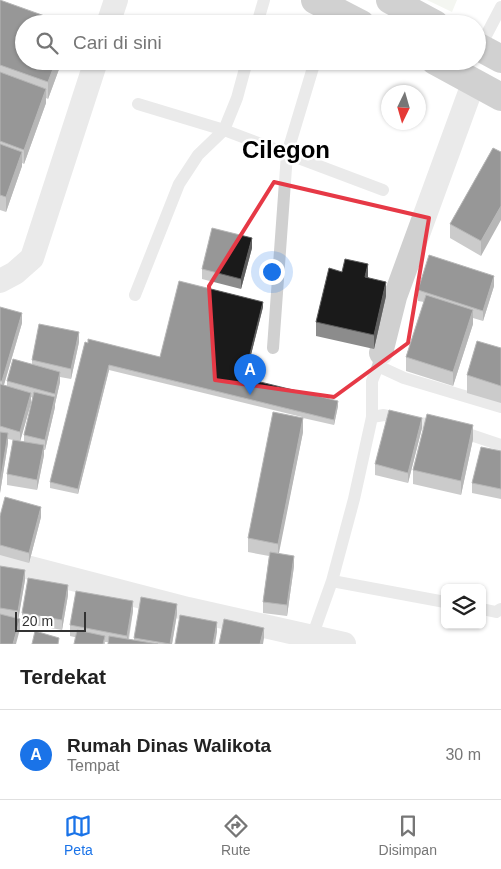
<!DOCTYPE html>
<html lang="id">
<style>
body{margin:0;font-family:Arial,sans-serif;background:#f6f6f6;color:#222}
.controls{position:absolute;right:15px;bottom:15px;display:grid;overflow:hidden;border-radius:8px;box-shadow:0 1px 4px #0004}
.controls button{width:45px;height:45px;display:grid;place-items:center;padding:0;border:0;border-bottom:1px solid #e0e0e0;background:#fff;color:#222;font:25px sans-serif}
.compass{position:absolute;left:381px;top:85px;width:45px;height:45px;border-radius:50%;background:#fff;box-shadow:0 1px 4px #0004;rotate:185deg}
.scale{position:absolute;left:15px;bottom:12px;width:71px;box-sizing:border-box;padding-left:5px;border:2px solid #333;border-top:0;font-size:14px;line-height:18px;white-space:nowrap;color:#333;-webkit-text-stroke:4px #fff;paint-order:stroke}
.you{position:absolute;left:271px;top:271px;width:18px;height:18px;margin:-12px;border:4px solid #fff;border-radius:50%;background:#1a73e8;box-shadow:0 0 0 8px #1a73e833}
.badge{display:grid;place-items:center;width:32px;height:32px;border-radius:50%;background:#1a73e8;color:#fff;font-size:16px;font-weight:700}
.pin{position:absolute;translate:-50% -41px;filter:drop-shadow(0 1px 2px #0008)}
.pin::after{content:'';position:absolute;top:26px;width:18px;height:15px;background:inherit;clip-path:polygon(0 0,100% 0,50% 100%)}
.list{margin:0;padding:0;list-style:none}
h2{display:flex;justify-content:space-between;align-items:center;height:65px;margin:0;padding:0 20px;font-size:21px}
h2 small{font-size:16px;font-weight:400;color:#767676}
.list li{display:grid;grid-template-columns:32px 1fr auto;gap:15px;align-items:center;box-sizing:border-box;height:90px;padding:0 20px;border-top:1px solid #e0e0e0}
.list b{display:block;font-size:19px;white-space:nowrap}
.list p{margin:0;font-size:16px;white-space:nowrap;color:#767676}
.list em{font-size:16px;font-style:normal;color:#767676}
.icon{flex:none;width:28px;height:28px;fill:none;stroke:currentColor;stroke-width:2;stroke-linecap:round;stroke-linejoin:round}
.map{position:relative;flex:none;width:501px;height:644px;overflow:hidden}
.search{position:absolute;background:#fff;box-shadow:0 1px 4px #0004;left:15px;right:15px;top:15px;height:55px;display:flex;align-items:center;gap:12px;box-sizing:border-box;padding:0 18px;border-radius:28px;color:#767676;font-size:19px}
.sheet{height:155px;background:#fff}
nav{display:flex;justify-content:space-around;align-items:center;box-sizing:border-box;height:70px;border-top:1px solid #e0e0e0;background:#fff;font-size:14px;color:#767676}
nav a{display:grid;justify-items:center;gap:2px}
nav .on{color:#1a73e8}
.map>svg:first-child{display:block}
.green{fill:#e6ecdf}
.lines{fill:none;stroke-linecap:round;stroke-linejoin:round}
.lane{stroke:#d0d0d0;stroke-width:12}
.street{stroke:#d0d0d0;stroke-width:24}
.highway{stroke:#9a9a9a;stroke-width:28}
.wall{fill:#8c8c8c;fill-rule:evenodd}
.shaded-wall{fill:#5f5f5f}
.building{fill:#1a1a1a;stroke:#5f5f5f}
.marked{fill:none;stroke:#e63946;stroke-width:4;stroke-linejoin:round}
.labels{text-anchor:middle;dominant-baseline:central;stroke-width:5;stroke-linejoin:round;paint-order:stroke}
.town-label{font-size:24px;font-weight:bold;fill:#000;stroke:#fff}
</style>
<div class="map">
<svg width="501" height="644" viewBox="0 0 501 644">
<rect width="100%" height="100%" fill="#fff"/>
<!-- green -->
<path class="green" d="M 427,0 L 457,0 L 452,12 Z"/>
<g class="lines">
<!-- lane -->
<path class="lane" d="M 257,24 L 264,0
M 480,47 L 501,7
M 138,104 L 224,130 L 383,190
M 135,295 L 179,184 L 198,155 L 224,130 L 237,98 L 247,61
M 273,348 L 287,154 L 315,61
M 381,353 L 378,366 L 404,378 L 501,407
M 372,417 L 372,381 L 378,366
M 332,581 L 445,602
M 482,609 L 496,612 L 501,609
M 312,637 L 332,581 L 354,499 L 372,417 L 384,415 L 459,431 L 501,445"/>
<!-- street -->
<path class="street" d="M 108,24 L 116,0
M 0,281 L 15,273 L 32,258 L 96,61
M 381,353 L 395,297 L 474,81
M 0,560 L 188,609 L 344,644"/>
<!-- highway -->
<path class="highway" d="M 315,0 L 361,24
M 390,0 L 435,24
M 477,46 L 501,59
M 435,61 L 501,97"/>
</g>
<!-- wall -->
<path class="wall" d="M 0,0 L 62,61 L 48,99 L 46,98 L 46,103 L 24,164 L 22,163 L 22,166 L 6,212 L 0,210 Z
M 493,148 L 481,256 L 450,238 L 450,224 Z
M 252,248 L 241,289 L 202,279 L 202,269 Z
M 368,277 L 386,296 L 374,349 L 316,336 L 316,322 Z
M 494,286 L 483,321 L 473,318 L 473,324 L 453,386 L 406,371 L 406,357 L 424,302 L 418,301 L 418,290 Z
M 0,307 L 22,323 L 4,385 L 7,386 L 7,381 L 32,364 L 32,360 L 79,342 L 71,379 L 60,377 L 60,382 L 55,404 L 55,407 L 45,450 L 44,450 L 44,455 L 37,490 L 7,485 L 7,474 L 13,440 L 8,439 L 8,443 L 0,493 ZM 31,397 L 33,398 L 24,435 L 24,442 L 20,441 L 31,403 Z
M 263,307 L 245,378 L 338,406 L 334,425 L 303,418 L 303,432 L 278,554 L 294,566 L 287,616 L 263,613 L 263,602 L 269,556 L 248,552 L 248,538 L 302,417 L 109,370 L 78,494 L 50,488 L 50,482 L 85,342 L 160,357 Z
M 501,348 L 501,403 L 467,393 L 467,375 Z
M 422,428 L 408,483 L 375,475 L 375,464 Z
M 473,439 L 461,495 L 413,484 L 413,470 Z
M 501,451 L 501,499 L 472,493 L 472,483 Z
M 0,516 L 41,517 L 29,563 L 0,555 Z
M 0,566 L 25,580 L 18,619 L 20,629 L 0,644 Z
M 68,595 L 62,630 L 22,623 L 22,613 Z
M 133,611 L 129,639 L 134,640 L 134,638 L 177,614 L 172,644 L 108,644 L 108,642 L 105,642 L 105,644 L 70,636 L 70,625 Z"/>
<!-- shaded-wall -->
<path class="shaded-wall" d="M 56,61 L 62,61 L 48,99 L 48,82 Z
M 46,89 L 46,103 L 24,164 L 24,150 Z
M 22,152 L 22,166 L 6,212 L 6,197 Z
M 501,206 L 501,220 L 481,256 L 481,241 Z
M 252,238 L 252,248 L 241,289 L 241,279 Z
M 368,264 L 368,278 L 365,277 Z
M 494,276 L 494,286 L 483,321 L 483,311 Z
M 386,282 L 386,296 L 374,349 L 374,335 Z
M 263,302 L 263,307 L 244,383 L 244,378 Z
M 473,310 L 473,324 L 453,386 L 453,372 Z
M 22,313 L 22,323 L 2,391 L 2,381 Z
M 79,332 L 79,342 L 71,379 L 71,369 Z
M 109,365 L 109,370 L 78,494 L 78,489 Z
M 60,372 L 60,382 L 55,404 L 55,407 L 45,450 L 45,440 L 55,397 L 55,394 Z
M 31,393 L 31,403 L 20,442 L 20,432 Z
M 338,401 L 338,406 L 334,425 L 334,420 Z
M 303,418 L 303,432 L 278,558 L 278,544 Z
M 422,418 L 422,428 L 408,483 L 408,473 Z
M 473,425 L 473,439 L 461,495 L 461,481 Z
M 8,433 L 8,443 L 0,493 L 0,483 Z
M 44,445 L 44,455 L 37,490 L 37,480 Z
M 41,507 L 41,517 L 29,563 L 29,553 Z
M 294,556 L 294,566 L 287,616 L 287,605 Z
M 25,570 L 25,580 L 18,621 L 18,611 Z
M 68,585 L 68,595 L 62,630 L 62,620 Z
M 133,601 L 133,611 L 127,644 L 127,636 Z
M 177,604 L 177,614 L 172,644 L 170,644 Z
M 20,619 L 20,629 L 16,644 L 13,644 Z
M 217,622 L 217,632 L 215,644 L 213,644 Z
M 264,628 L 264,638 L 263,644 L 260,644 Z"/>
<!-- building -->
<path class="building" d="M 0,0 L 67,24 L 24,24 L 24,61 L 56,61 L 48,82 L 0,65 Z
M 0,72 L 46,89 L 24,150 L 0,141 Z
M 0,144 L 22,152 L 6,197 L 0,195 Z
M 493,148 L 501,152 L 501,206 L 481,241 L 450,224 Z
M 212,228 L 252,238 L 241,279 L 202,269 Z
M 429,255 L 494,276 L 483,311 L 418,290 Z
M 345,259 L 368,264 L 365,277 L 386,282 L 374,335 L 316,322 L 329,268 L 342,272 Z
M 179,281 L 263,302 L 244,378 L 338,401 L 334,420 L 109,365 L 78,489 L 50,482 L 85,342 L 88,343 L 88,339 L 160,357 Z
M 426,295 L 473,310 L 453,372 L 406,357 Z
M 0,307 L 22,313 L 2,381 L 0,381 Z
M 39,324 L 79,332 L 71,369 L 32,360 Z
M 477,341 L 501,348 L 501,386 L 467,375 Z
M 13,359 L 60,372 L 55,394 L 7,381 Z
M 0,384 L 31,393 L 20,432 L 0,426 Z
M 34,392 L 55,397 L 45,440 L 24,435 Z
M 389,410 L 422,418 L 408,473 L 375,464 Z
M 273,412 L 303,418 L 278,544 L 248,538 Z
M 427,414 L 473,425 L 461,481 L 413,470 Z
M 0,432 L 8,433 L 0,483 Z
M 13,440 L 44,445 L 37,480 L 7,474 Z
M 481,447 L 501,451 L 501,489 L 472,483 Z
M 5,497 L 41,507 L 29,553 L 0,545 L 0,516 Z
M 270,552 L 294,556 L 287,605 L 263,602 Z
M 0,566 L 25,570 L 18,611 L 0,608 Z
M 28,578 L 68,585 L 62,620 L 22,613 Z
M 76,591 L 133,601 L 127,636 L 70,625 Z
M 141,597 L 177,604 L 170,644 L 134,638 Z
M 0,614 L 20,619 L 13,644 L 0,644 Z
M 180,615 L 217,622 L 213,644 L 175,644 Z
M 224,619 L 264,628 L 260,644 L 219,644 Z
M 77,630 L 105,636 L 103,644 L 74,644 Z
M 35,631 L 59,638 L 58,644 L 32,644 Z
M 109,636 L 158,644 L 108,644 Z"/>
<!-- marked area -->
<path d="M0 0H501V644H0ZM 274,182 L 429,218 L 408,343 L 334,397 L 215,380 L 209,286 Z" fill="#fff" fill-opacity=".55" fill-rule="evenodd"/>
<path class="marked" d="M 274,182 L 429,218 L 408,343 L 334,397 L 215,380 L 209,286 Z"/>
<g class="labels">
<!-- town labels -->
<g class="town-label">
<text x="286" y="149">Cilegon</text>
</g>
</g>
</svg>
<div class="controls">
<button><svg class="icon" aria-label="layers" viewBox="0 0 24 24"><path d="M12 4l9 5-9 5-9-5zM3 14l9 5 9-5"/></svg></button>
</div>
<svg class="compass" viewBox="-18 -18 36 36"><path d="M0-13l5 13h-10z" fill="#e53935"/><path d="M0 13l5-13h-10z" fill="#767676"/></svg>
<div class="scale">20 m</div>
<div class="you"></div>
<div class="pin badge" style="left:250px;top:395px">A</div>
<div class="search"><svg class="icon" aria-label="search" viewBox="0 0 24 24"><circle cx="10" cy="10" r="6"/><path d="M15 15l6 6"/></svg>Cari di sini</div>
</div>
<section class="sheet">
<h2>Terdekat<small></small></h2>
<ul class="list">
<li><span class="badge">A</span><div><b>Rumah Dinas Walikota</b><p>Tempat</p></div><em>30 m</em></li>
</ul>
</section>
<nav>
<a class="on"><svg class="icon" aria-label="map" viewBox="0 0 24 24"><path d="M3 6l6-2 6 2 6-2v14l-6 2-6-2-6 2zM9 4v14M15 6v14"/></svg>Peta</a>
<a><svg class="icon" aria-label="directions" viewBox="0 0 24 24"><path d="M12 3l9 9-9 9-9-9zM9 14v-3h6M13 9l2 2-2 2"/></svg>Rute</a>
<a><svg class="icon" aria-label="saved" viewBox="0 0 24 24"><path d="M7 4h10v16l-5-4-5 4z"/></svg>Disimpan</a>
</nav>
